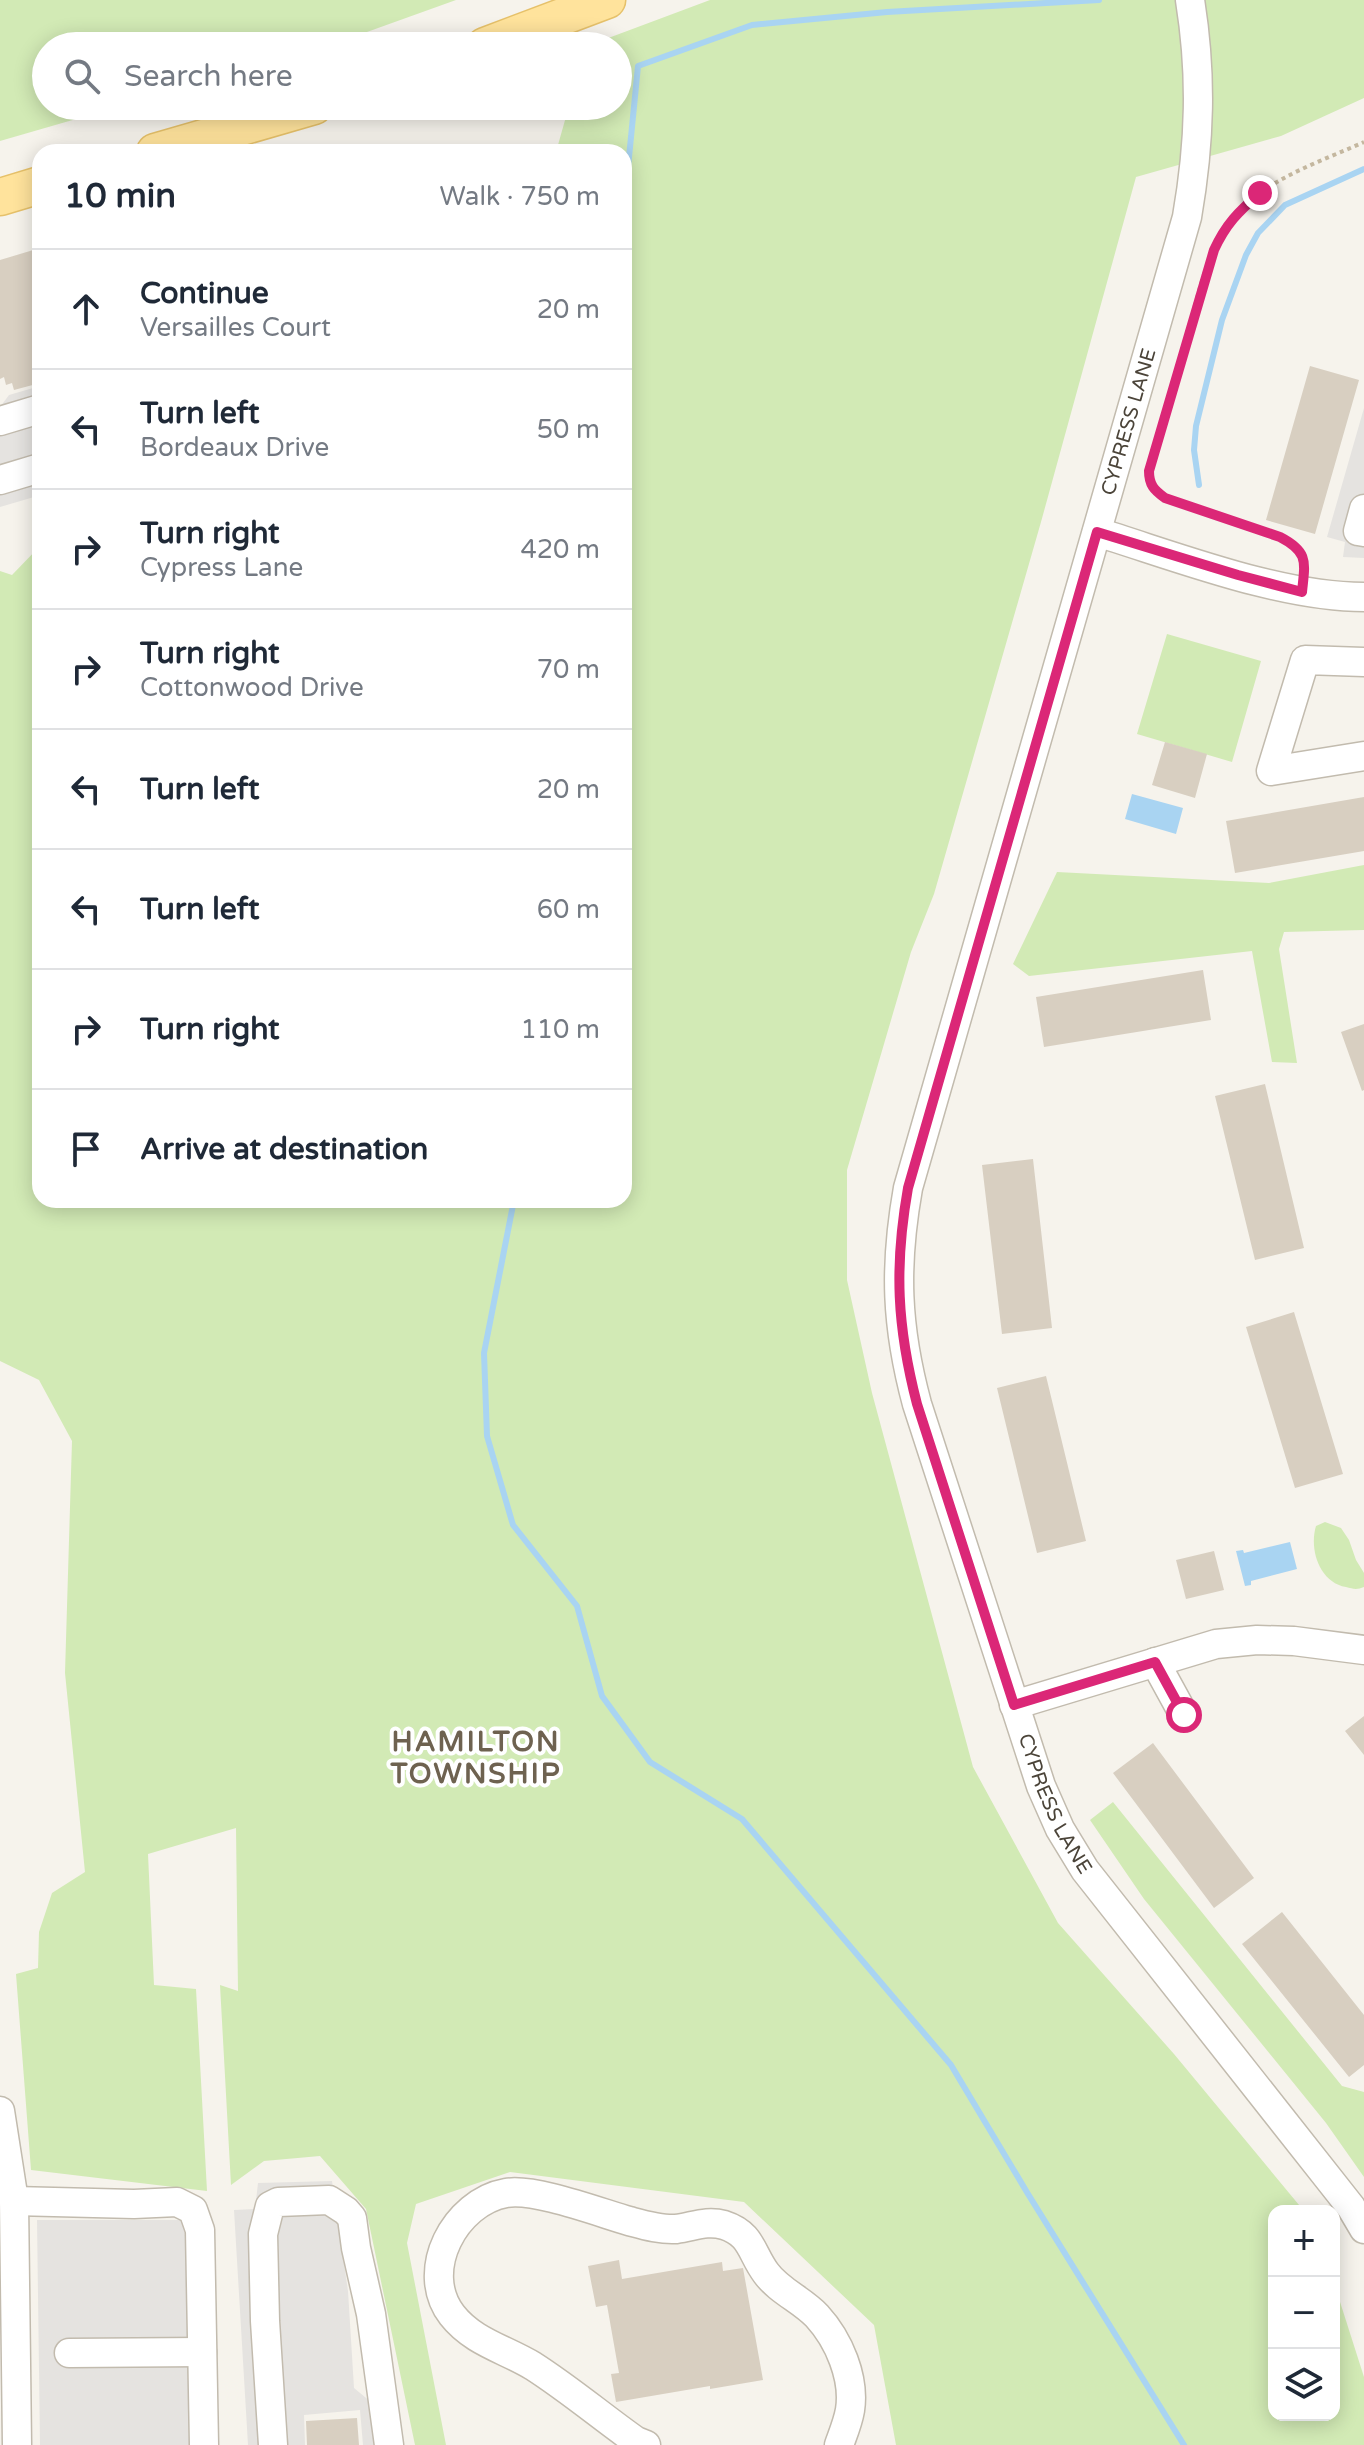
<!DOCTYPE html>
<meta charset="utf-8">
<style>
body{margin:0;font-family:"Varela Round",sans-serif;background:#f6f6f7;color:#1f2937}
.controls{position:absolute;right:24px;bottom:24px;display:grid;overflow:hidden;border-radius:16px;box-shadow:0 4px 20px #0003}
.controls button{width:72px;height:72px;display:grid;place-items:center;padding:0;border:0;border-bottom:2px solid #e0e1e3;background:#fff;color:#1f2937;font:40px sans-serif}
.stop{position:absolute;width:24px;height:24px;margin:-18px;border:6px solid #db2777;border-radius:50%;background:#fff}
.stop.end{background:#db2777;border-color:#fff;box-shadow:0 2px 8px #0008}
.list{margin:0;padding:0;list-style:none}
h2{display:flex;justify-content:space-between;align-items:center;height:104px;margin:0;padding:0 32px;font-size:34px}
h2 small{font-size:26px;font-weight:400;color:#747a83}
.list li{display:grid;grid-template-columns:52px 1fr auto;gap:24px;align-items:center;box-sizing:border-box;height:120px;padding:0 32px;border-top:2px solid #e0e1e3}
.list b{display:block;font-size:30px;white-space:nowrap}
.list p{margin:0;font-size:26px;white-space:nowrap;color:#747a83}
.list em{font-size:26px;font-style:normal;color:#747a83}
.icon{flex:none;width:44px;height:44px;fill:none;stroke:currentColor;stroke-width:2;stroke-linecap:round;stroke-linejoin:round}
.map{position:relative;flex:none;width:1364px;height:2445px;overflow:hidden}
.search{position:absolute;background:#fff;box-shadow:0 4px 20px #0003;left:32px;top:32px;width:600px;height:88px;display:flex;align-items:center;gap:20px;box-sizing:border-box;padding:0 28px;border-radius:44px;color:#747a83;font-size:30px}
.panel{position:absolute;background:#fff;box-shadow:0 4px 20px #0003;left:32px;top:144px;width:600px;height:1064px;border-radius:24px}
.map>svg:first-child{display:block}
.green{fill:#d2eab5}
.parking{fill:#e5e3e0}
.water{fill:#a9d4f2}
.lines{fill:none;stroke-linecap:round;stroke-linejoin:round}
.stream{stroke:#a9d4f2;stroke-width:6}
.building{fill:#d8cfc1}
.minor-casing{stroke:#c2bbae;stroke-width:31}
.major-casing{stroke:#e6c16a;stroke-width:39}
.path{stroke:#c4b79f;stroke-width:4;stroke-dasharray:4 4;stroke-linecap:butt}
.minor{stroke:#fff;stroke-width:28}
.major{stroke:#ffe39c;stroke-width:36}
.route{stroke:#db2777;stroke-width:10}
.labels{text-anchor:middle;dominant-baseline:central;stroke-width:8;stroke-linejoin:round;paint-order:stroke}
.street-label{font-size:20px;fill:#4b4439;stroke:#fff}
.district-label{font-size:28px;font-weight:bold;letter-spacing:2px;fill:#6e6250;stroke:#fff}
</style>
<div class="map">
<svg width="1364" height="2445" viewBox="0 0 1364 2445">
<rect width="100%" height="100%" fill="#f6f3ec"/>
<!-- green -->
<path class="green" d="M 0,0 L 456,0 L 328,46 L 46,46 L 46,106 L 121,106 L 0,141 Z
M 710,0 L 1364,0 L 1364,98 L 1281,136 L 1136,177 L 1041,522 L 934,894 L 911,952 L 847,1170 L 847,1280 L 872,1393 L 973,1767 L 1058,1923 L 1174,2054 L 1304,2211 L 1274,2211 L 1274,2415 L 1334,2415 L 1334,2283 L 1364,2377 L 1364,2445 L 896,2445 L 874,2325 L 744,2202 L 510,2172 L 416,2204 L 407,2243 L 446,2445 L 415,2445 L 366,2209 L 320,2156 L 264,2161 L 231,2185 L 220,1985 L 238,1991 L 236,1828 L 148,1854 L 154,1985 L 196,1989 L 207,2191 L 31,2170 L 16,1974 L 38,1968 L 39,1932 L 52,1893 L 85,1872 L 65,1673 L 72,1441 L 39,1380 L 0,1361 L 0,571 L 12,575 L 40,546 L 40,1200 L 624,1200 L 624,152 L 556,152 L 569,106 L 618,106 L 618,46 L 587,46 Z
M 1167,634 L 1261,661 L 1232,762 L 1137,734 Z
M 1364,865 L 1364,930 L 1284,932 L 1279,949 L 1297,1063 L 1272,1062 L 1252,951 L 1029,976 L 1013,964 L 1057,872 L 1269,883 Z
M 1325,1522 L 1341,1528 L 1349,1540 L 1356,1560 L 1364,1573 L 1364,1587 C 1357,1590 1353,1589 1346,1587 C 1319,1582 1309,1549 1316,1526 Z
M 1113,1802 L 1342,2086 L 1364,2092 L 1364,2177 L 1326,2123 L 1144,1899 L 1090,1820 Z"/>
<!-- parking -->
<path class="parking" d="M 40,386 L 40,480 L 31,483 L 34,497 L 0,507 L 0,407 L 9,395 Z
M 1364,408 L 1364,558 L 1343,557 L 1345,542 L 1327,537 Z
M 332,2181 L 348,2291 L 354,2388 L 377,2407 L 379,2445 L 363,2445 L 360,2410 L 304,2415 L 305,2445 L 248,2445 L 234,2210 L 255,2209 L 258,2183 Z
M 37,2220 L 189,2220 L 192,2445 L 40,2445 Z"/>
<!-- water -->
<path class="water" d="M 1132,794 L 1183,808 L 1176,834 L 1125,819 Z
M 1290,1542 L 1297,1569 L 1251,1581 L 1251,1585 L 1245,1586 L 1236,1551 L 1243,1550 L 1244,1553 Z"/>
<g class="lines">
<!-- stream -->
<path class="stream" d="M 624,208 L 638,66 L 752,25 L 887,12 L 1099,0
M 1199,485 L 1194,450 L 1196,426 L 1222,320 L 1246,255 L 1258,233 L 1285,205 L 1364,169
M 514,1200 L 484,1353 L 487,1436 L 513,1525 L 577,1606 L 602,1696 L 650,1762 L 742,1819 L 951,2065 L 1028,2194 L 1184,2445"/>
</g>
<!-- building -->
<path class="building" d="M 40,248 L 40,383 L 14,390 L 12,383 L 6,385 L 4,377 L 0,379 L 0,260 Z
M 1310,366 L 1359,380 L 1315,534 L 1266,520 Z
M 1165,742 L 1207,754 L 1195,798 L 1152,785 Z
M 1364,797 L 1364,851 L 1235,873 L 1226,821 Z
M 1203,970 L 1211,1020 L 1044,1047 L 1036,997 Z
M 1364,1024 L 1364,1090 L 1362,1091 L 1341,1032 Z
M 1265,1084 L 1304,1248 L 1255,1260 L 1215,1096 Z
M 1033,1159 L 1052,1328 L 1002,1334 L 982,1165 Z
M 1294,1312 L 1343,1474 L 1295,1488 L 1246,1327 Z
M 1046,1376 L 1086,1541 L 1037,1553 L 997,1388 Z
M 1214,1551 L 1224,1590 L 1186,1599 L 1176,1560 Z
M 1364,1716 L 1364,1755 L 1345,1731 Z
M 1153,1743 L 1254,1878 L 1214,1908 L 1113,1773 Z
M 1282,1912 L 1364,2015 L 1364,2065 L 1349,2077 L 1242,1944 Z
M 619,2260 L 622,2279 L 722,2262 L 723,2271 L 743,2268 L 763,2380 L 710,2389 L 710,2386 L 616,2402 L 611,2374 L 619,2373 L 607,2305 L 596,2307 L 588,2266 Z
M 357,2418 L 359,2445 L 307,2445 L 306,2421 Z"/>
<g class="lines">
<!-- minor casing -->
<g class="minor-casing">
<g id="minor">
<path id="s1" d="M 1190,0 C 1202,75 1200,142 1187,217 L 908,1188 C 894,1267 896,1326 917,1404 L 1041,1786 L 1060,1829 L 1085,1870 L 1351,2207 L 1364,2229"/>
<path d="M 0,421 L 40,409"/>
<path d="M 0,480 L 40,468"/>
<path d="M 1364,509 L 1358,531 L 1364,532"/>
<path d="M 1097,532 C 1178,557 1280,597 1364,597"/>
<path d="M 1364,662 L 1305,660 L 1271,771 L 1364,756"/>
<path d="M 1155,1662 L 1184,1715"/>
<path d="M 1014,1705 L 1216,1644 L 1257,1640 L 1294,1641 L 1364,1650"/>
<path d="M 0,2111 L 14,2201 L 17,2445"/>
<path d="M 14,2201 L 134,2204 L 177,2202 L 193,2210 L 200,2230 L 204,2445"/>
<path d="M 69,2353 L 202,2352"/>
<path d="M 273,2445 L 265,2321 L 263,2234 L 270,2206 L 278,2202 L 329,2200 L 346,2211 L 352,2218 L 356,2248 L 371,2314 L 389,2445"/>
<path d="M 646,2445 L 636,2441 C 602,2417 569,2389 533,2366 C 505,2349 473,2342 452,2315 C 418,2271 455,2202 506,2193 C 535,2188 598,2212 629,2221 C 644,2225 661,2230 676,2229 C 693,2227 706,2220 724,2225 C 752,2234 751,2253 766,2273 C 779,2291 802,2300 817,2316 C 839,2340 855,2378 850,2410 C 848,2422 843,2434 839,2445"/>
</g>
</g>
<!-- major casing -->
<g class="major-casing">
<path id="major" d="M 485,46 L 607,0
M 155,152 L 314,106
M 0,197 L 40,185"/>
</g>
<!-- path -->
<path class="path" d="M 1304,569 C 1304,551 1296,545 1280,537 L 1165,498 C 1154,490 1149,485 1149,471 C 1161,428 1173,385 1185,342 C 1197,302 1207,243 1237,213 C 1271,177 1320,162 1364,142"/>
<!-- minor -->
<use href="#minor" class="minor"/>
<!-- major -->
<use href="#major" class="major"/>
</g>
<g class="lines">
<!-- route -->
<path class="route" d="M 1184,1715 L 1155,1662 L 1014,1705 L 917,1404 C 897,1327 894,1267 908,1188 L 1097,532 L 1238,575 L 1302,592 C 1305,562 1309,552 1280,537 L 1165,498 C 1154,490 1149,485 1149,471 L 1214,250 C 1226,224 1238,212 1260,193"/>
</g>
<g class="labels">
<!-- street labels -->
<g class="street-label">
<text transform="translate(1129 422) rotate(-74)">CYPRESS LANE</text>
<text stroke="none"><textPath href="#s1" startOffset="1870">CYPRESS LANE</textPath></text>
</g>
<!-- district labels -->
<g class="district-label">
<text x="476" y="1742">HAMILTON<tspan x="476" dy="32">TOWNSHIP</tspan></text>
</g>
</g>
</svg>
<div class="controls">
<button>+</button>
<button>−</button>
<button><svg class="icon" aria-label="layers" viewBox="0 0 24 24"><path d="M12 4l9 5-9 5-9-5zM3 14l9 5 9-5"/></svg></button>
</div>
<div class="stop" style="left:1184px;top:1715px"></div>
<div class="stop end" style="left:1260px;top:193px"></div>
<div class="search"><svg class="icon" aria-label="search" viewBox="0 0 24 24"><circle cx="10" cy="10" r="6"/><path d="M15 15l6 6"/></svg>Search here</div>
<section class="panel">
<h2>10 min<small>Walk · 750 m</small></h2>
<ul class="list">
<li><svg class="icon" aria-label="ahead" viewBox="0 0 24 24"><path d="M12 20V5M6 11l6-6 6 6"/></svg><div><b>Continue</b><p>Versailles Court</p></div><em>20 m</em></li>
<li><svg class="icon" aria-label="left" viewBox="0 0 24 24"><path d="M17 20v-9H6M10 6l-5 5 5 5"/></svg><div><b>Turn left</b><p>Bordeaux Drive</p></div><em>50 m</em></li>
<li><svg class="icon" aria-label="right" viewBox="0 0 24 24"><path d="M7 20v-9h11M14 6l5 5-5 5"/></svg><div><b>Turn right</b><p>Cypress Lane</p></div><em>420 m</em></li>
<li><svg class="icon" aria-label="right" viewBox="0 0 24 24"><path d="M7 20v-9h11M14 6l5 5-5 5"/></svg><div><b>Turn right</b><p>Cottonwood Drive</p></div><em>70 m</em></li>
<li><svg class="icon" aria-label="left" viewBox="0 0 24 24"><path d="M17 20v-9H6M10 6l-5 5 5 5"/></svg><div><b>Turn left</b></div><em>20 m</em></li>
<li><svg class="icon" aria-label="left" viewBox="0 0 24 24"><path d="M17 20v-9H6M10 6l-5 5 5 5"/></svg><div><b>Turn left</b></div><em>60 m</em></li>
<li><svg class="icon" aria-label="right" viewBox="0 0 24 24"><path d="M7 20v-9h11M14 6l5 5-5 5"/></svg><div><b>Turn right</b></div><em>110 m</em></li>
<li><svg class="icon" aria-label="arrive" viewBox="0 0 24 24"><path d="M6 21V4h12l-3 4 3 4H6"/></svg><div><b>Arrive at destination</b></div></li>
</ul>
</section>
</div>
